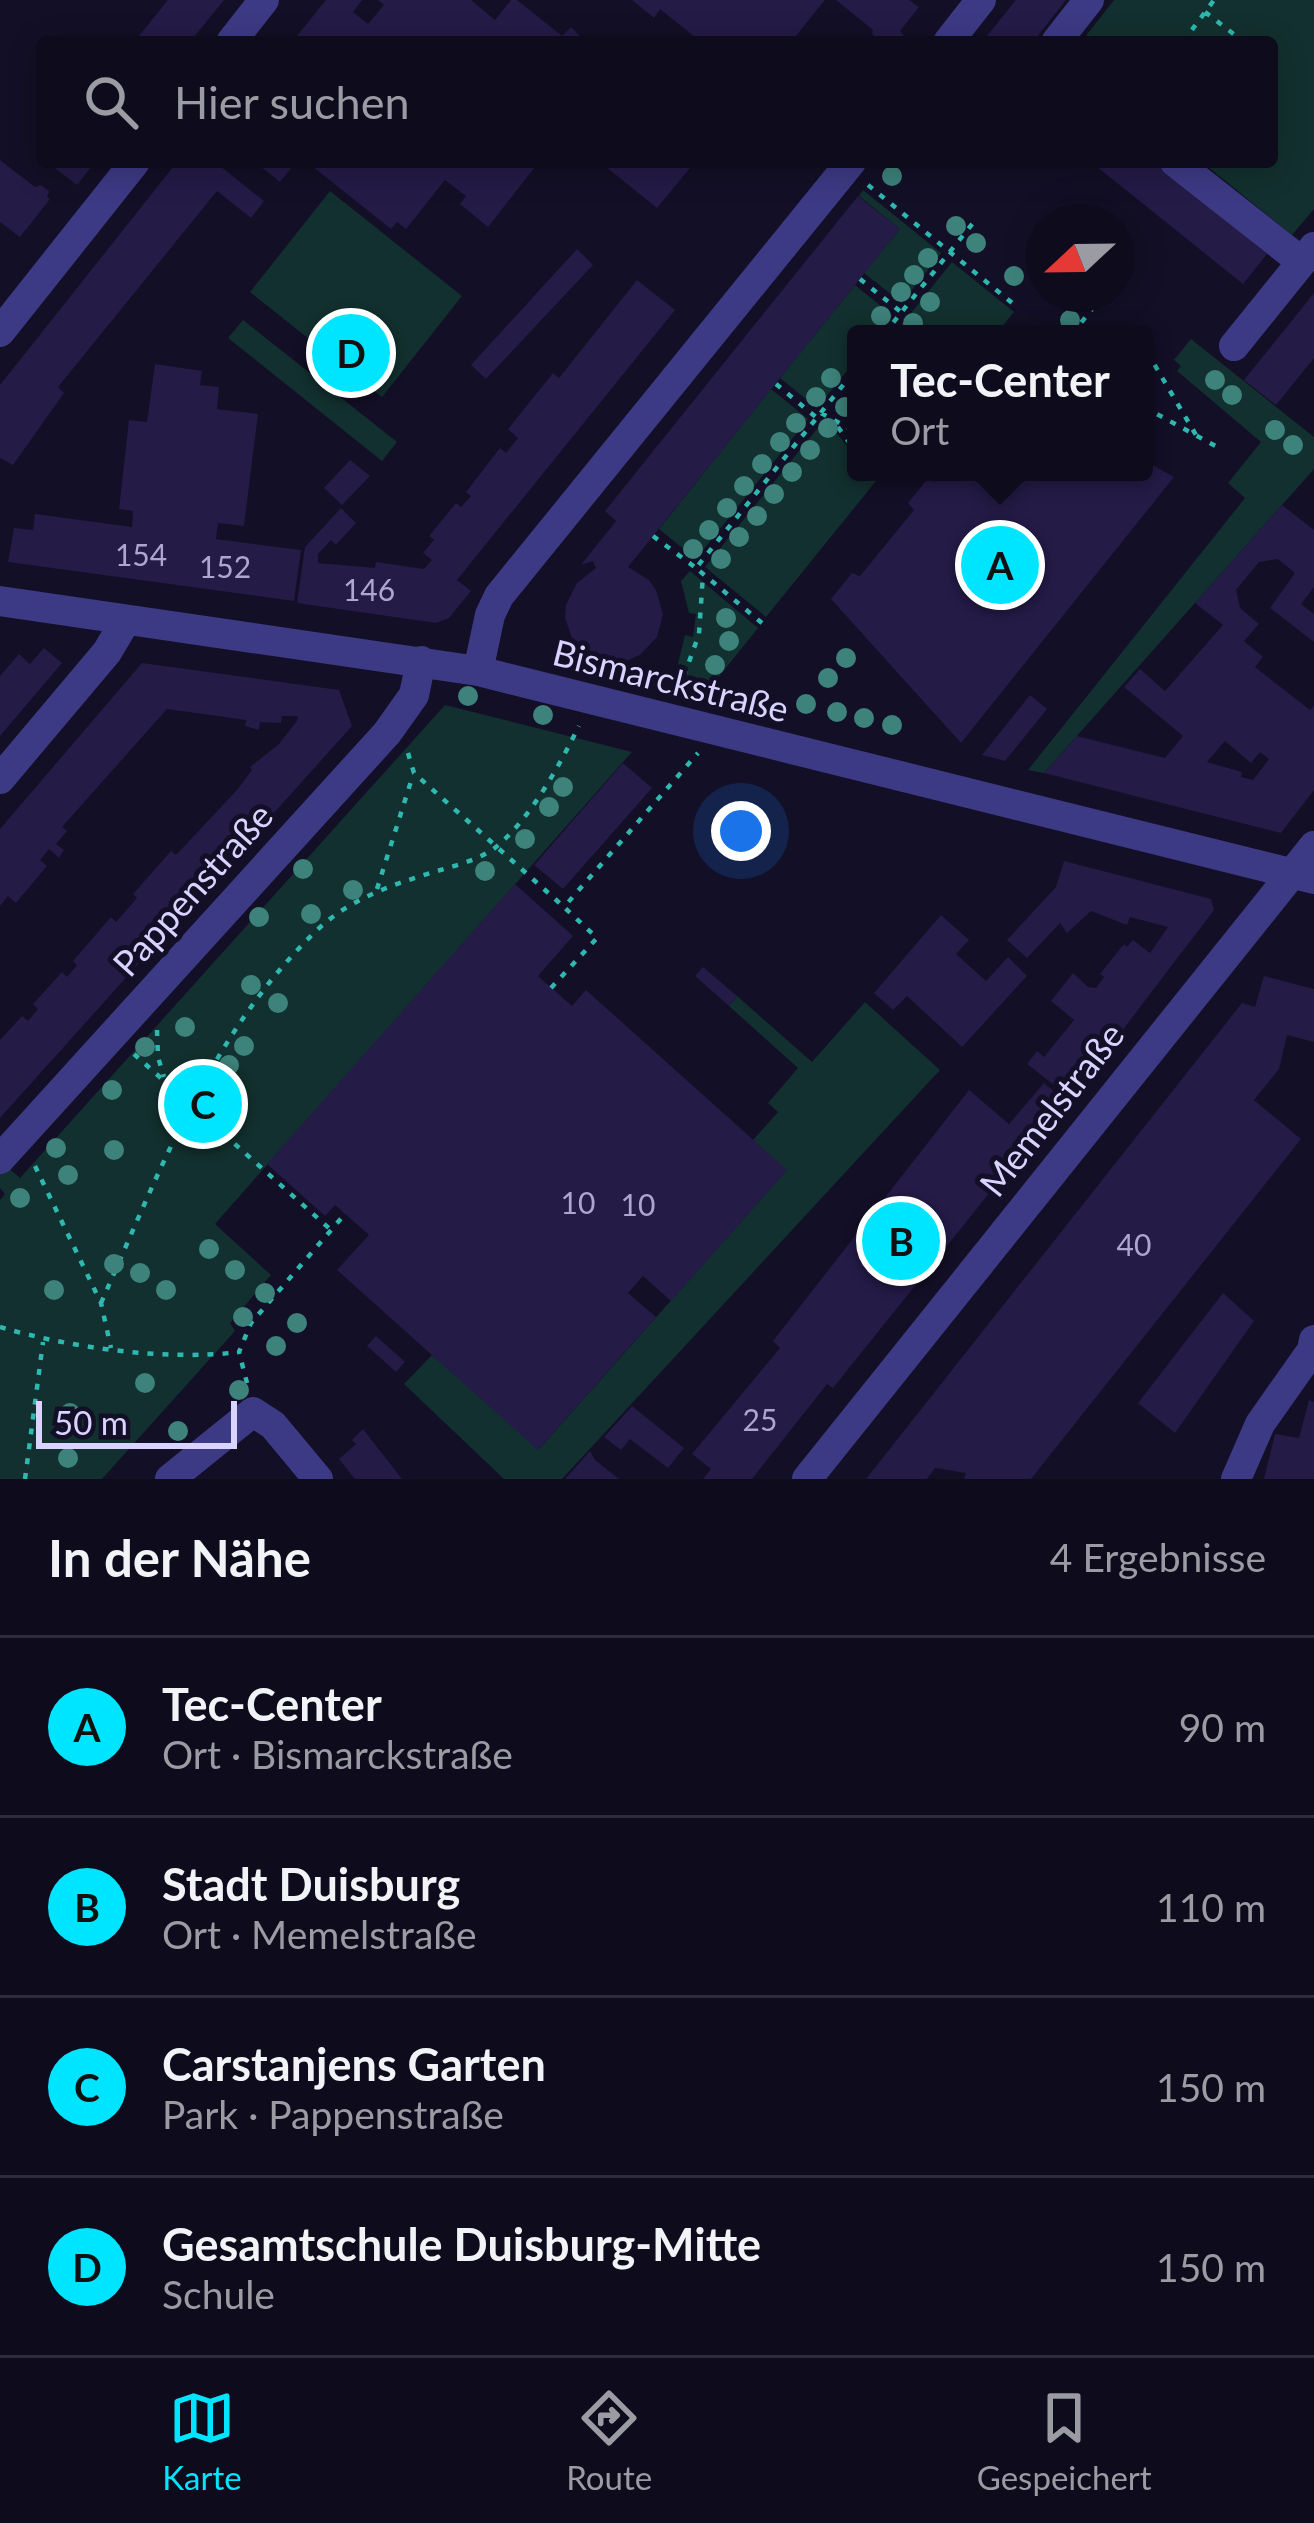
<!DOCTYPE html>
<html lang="de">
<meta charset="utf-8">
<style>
body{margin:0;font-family:Lato,sans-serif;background:#1c1929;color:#f1f3f6}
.compass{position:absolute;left:1026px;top:204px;width:108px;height:108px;border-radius:50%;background:#0e0b1c;box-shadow:0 6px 30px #0003;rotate:248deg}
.scale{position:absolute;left:36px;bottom:30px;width:201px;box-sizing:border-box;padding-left:12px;border:6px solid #d9d4ff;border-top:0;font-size:33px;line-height:42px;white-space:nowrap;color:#d9d4ff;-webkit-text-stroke:9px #130f26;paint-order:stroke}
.you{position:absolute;left:741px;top:831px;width:42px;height:42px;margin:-30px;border:9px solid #fff;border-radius:50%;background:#1a73e8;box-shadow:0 0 0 18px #1a73e833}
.badge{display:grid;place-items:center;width:78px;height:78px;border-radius:50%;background:#00e5ff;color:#111;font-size:39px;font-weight:700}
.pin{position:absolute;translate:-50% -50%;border:6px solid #fff;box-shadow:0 3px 12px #0006}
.popup{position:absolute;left:847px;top:325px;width:306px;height:156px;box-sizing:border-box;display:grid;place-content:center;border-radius:12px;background:#0e0b1c;filter:drop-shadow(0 3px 9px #0005);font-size:39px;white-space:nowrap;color:#9b9ba3}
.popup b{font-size:45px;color:#f1f3f6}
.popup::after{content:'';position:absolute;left:50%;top:100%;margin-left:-24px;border:24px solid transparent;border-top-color:#0e0b1c}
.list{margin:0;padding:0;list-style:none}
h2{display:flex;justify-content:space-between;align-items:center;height:156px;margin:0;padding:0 48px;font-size:51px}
h2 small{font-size:39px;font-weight:400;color:#9b9ba3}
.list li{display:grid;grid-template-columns:78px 1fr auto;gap:36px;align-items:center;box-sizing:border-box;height:180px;padding:0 48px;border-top:3px solid #2e2b3b}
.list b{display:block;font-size:45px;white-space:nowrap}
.list p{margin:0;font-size:39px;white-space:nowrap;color:#9b9ba3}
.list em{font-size:39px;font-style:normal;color:#9b9ba3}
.icon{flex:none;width:66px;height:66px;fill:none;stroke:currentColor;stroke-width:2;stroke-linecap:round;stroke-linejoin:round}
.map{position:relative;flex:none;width:1314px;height:1479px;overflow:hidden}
.search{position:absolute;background:#0e0b1c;box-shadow:0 6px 30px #0003;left:36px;right:36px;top:36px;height:132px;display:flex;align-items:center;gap:30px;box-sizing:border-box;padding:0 42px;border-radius:12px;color:#9b9ba3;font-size:45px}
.sheet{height:876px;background:#0e0b1c}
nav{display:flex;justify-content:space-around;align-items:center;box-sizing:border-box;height:168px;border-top:3px solid #2e2b3b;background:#0e0b1c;font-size:33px;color:#9b9ba3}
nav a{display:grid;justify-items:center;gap:6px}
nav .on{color:#00e5ff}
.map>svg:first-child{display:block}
.green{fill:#12302f}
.building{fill:#241b47;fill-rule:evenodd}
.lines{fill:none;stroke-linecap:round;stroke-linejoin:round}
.path{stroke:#2fb8b0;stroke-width:4.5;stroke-dasharray:6 9;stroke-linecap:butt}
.minor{stroke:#3d3a85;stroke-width:30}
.tree{fill:#3d827b}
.labels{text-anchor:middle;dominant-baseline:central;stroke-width:10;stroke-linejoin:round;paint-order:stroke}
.number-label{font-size:30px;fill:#aca6d1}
.street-label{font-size:36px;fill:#d9d4ff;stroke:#130f26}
</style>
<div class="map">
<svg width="1314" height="1479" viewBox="0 0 1314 1479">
<rect width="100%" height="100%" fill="#130f26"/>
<!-- green -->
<path class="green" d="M 1114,0 L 1314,0 L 1314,209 L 1292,235 L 1202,162 L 1272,162 L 1272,42 L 1081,42 Z
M 863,190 L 941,253 L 902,303 L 864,273 L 900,229 L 859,196 Z
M 330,191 L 462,296 L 382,397 L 250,292 Z
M 952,262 L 1014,312 L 996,334 L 894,334 Z
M 855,285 L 892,315 L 877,334 L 856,334 L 856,360 L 817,408 L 780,378 Z
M 243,320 L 397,442 L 382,461 L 228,338 Z
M 1191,339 L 1314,437 L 1314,469 L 1044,773 L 1028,770 L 1245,498 L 1228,483 L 1261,442 L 1177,371 L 1181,366 L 1174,360 Z
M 771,389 L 808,419 L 696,559 L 659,529 Z
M 825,419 L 856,457 L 856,472 L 868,472 L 876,481 L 766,617 L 705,567 Z
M 690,571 L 758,628 L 709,689 L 674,680 L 685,635 L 693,637 L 696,614 L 689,613 L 681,581 Z
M 445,705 L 632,752 L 215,1224 L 271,1275 L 230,1323 L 235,1331 L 102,1479 L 0,1479 L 0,1200 L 5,1194 L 0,1188 L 0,1168 L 5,1165 L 20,1178 Z
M 737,996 L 812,1062 L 865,1002 L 940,1070 L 562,1479 L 504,1479 L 404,1384 L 432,1355 L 539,1449 L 786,1171 L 753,1140 L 778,1112 L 768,1103 L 798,1068 L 729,1006 Z"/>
<!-- building -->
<path class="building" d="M 168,0 L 224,0 L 190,42 L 134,42 Z
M 326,0 L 362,0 L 353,12 L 368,24 L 384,5 L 378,0 L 471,0 L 495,20 L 511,0 L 517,0 L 562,36 L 571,27 L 586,42 L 292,42 Z
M 632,0 L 825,0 L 791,42 L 701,42 L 660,9 L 654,18 Z
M 836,0 L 909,0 L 919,7 L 900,31 L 905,37 L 903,42 L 882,42 L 872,34 L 873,30 Z
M 1016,0 L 1066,0 L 1033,42 L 982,42 Z
M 0,160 L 35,187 L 41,185 L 49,191 L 47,197 L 50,199 L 20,237 L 0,222 Z
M 47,162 L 95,162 L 77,185 Z
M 177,162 L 215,162 L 264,201 L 251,218 L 217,191 L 58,387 L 64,393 L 13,465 L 0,458 L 0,385 Z
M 255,162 L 296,162 L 280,182 Z
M 307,162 L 539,162 L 488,227 L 460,204 L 466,196 L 445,180 L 406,229 L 397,222 L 391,229 Z
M 600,162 L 695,162 L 657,208 Z
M 1091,162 L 1154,162 L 1267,254 L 1243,284 Z
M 858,196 L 900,229 L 628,567 L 649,580 L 656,590 L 663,614 L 657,637 L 640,655 L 628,660 L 616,663 L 592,657 L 573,641 L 565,618 L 566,605 L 577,583 L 596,568 L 593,561 L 581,565 L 616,521 L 605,511 Z
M 577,249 L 593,265 L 486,379 L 471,365 Z
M 637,280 L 675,310 L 457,580 L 471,591 L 449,618 L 436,623 L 297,603 L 305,547 L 341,508 L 356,523 L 336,545 L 331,540 L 318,554 L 318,563 L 375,568 L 376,562 L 424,569 L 432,560 L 423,553 L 434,540 L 429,536 L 456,503 L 461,507 L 471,496 L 466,492 L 500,448 L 506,453 L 518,438 L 508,429 L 553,373 L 559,378 Z
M 1314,293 L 1314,358 L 1276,405 L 1244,380 Z
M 155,364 L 202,371 L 200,385 L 219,387 L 217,409 L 258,414 L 244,526 L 218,523 L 216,539 L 301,550 L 294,601 L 8,562 L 14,528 L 33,530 L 35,514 L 132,527 L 133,511 L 119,509 L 129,420 L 147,422 Z
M 350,460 L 370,476 L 342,505 L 324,488 Z
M 1144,460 L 1174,477 L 961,743 L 831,599 L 852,573 L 860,576 L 914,510 L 908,503 L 928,478 L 936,482 L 945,472 L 1144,472 Z
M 1282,505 L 1314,530 L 1314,587 L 1301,604 L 1314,614 L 1314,642 L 1270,608 L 1295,573 L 1278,559 L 1259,562 L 1236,590 L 1240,608 L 1259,624 L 1244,641 L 1263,657 L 1255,667 L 1310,710 L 1314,706 L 1314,790 L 1281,833 L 1044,773 L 1077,736 L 1165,758 L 1183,736 L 1124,687 L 1140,669 L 1165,691 L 1223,625 L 1195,603 ZM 1225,741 L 1251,763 L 1260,752 L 1269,759 L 1253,780 L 1241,777 L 1242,772 L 1207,762 Z
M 44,648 L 62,663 L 0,736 L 0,676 L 19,654 L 30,664 Z
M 142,663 L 339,690 L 352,726 L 0,1118 L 0,1040 L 22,1016 L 28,1021 L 38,1009 L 33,1004 L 62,972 L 67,977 L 77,965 L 73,961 L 111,917 L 116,922 L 137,898 L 133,894 L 171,851 L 176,855 L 237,790 L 252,770 L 250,767 L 278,745 L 297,721 L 298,716 L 282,716 L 281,723 L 260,722 L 259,730 L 245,726 L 246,720 L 167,709 L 62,827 L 67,831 L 56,844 L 64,850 L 59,858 L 49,849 L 40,860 L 47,866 L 16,903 L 8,896 L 0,906 L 0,829 Z
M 1030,695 L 1047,709 L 1005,761 L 982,755 Z
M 623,763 L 652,788 L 563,889 L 534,865 Z
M 1064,861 L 1211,899 L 1214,910 L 1071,1098 L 1027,1064 L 1037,1051 L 1044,1057 L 1074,1020 L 1051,1001 L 1073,973 L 1088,987 L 1096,988 L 1104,977 L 1100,974 L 1124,944 L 1127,947 L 1133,940 L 1150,953 L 1168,927 L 1130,917 L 1127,925 L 1091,911 L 1067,933 L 1060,923 L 1027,958 L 1007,940 L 1056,887 Z
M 515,884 L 573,936 L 538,976 L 572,1006 L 586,990 L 787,1170 L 671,1301 L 643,1276 L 628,1293 L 656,1317 L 538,1450 L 337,1270 L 369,1235 L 335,1205 L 325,1216 L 267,1164 Z
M 941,915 L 969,940 L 956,954 L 986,981 L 1008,957 L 1027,976 L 962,1047 L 907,996 L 893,1010 L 874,993 Z
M 703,967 L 737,996 L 729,1006 L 695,976 Z
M 1264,976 L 1314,989 L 1314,1042 L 1287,1035 L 1279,1069 L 1254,1100 L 1301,1139 L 1031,1479 L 964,1479 L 966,1473 L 935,1468 L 927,1479 L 866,1479 L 1242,1003 L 1255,1007 Z
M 1044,1083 L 1064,1100 L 833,1388 L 827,1384 L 752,1479 L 703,1479 L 711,1469 L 692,1454 L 780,1348 L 773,1341 L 969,1090 L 1009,1124 Z
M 1223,1293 L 1254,1321 L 1175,1433 L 1138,1403 Z
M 376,1336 L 405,1362 L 396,1372 L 367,1346 Z
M 1309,1400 L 1314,1402 L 1314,1479 L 1264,1479 L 1275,1434 L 1299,1438 Z
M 632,1406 L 684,1448 L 668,1468 L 630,1439 L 621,1450 L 604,1437 Z
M 363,1429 L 402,1479 L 355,1479 L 339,1459 L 356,1444 L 352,1440 Z
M 590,1451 L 595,1460 L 619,1479 L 565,1479 Z"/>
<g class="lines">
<!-- path -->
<path class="path" d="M 1205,12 L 1244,42
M 1183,42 L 1214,0
M 868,185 L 1017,307
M 860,279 L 901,312
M 884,334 L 977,218
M 1072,334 L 1092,309
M 1147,352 L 1196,435
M 776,384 L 817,418
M 1144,407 L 1221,449
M 821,413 L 856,432
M 838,427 L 856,452
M 877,472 L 881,476
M 653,536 L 696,568
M 762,623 L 696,568 L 856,369
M 679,690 L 699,634 L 703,574
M 408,753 L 414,773 L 564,907
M 377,889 L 413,775
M 551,988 L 597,938 L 564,907 L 698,753
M 157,1030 L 158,1057 L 164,1077
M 134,1054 L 331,1230
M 35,1166 L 101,1303 L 111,1348
M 101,1303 C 159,1173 211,1033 315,932 C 350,898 392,885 437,871 C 457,865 479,860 496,847 C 531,818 559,766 579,726
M 0,1327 C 71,1348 166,1361 239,1352
M 247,1383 L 239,1352 L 251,1323 L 345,1214
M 25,1479 L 43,1342"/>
<!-- minor -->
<path class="minor" d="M 231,42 L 264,0
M 948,42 L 981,0
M 1056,42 L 1089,0
M 1175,162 L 1302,262
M 0,332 L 135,162
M 1234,346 L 1314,247
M 0,601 L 478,671 L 1314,879
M 478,671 L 490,615 L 499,596 L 851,162
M 0,779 L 107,652 L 126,620
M 0,1159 L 387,733 L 414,695 L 421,661
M 170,1479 L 253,1412 L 273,1425 L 318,1479
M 807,1479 L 1314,846
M 1236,1479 L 1260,1424 L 1312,1350 L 1314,1340"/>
</g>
<!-- trees -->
<g class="tree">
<circle cx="892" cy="176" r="10"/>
<circle cx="956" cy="226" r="10"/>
<circle cx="976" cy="243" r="10"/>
<circle cx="928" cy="258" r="10"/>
<circle cx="914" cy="275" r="10"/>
<circle cx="1014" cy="276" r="10"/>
<circle cx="901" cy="292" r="10"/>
<circle cx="930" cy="302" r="10"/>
<circle cx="881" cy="316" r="10"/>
<circle cx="1070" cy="320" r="10"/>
<circle cx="913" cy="323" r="10"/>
<circle cx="831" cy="378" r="10"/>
<circle cx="1215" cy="380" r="10"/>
<circle cx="1232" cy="395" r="10"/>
<circle cx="816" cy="397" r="10"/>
<circle cx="845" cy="407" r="10"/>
<circle cx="796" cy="423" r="10"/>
<circle cx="828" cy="428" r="10"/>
<circle cx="1275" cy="430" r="10"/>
<circle cx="780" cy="442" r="10"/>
<circle cx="1293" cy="445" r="10"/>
<circle cx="810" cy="450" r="10"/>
<circle cx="762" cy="464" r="10"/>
<circle cx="792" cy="472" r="10"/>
<circle cx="744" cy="486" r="10"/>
<circle cx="774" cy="494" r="10"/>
<circle cx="727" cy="508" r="10"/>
<circle cx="757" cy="516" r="10"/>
<circle cx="709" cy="530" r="10"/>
<circle cx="739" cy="537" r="10"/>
<circle cx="693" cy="549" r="10"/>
<circle cx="721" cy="559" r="10"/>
<circle cx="726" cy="618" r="10"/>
<circle cx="729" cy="641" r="10"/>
<circle cx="846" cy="658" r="10"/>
<circle cx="715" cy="665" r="10"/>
<circle cx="828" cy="678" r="10"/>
<circle cx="468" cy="696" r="10"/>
<circle cx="806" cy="704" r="10"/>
<circle cx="837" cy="712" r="10"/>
<circle cx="543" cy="715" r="10"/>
<circle cx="864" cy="718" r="10"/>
<circle cx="892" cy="725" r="10"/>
<circle cx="563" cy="787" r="10"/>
<circle cx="549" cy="807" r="10"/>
<circle cx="525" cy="839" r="10"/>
<circle cx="303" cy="869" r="10"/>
<circle cx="485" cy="871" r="10"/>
<circle cx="353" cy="890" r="10"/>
<circle cx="311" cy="914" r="10"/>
<circle cx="259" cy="917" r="10"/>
<circle cx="251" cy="985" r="10"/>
<circle cx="278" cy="1003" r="10"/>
<circle cx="185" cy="1027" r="10"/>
<circle cx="244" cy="1046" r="10"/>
<circle cx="145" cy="1047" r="10"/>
<circle cx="229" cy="1065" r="10"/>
<circle cx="112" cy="1090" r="10"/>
<circle cx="194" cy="1135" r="10"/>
<circle cx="56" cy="1148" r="10"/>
<circle cx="114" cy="1150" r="10"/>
<circle cx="68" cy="1175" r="10"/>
<circle cx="20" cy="1198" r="10"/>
<circle cx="209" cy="1249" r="10"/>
<circle cx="114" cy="1264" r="10"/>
<circle cx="235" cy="1270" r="10"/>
<circle cx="140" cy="1273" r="10"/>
<circle cx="54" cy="1290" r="10"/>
<circle cx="166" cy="1290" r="10"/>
<circle cx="265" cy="1293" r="10"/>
<circle cx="243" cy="1317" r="10"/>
<circle cx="297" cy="1323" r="10"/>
<circle cx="276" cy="1346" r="10"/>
<circle cx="145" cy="1383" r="10"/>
<circle cx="239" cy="1390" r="10"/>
<circle cx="70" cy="1413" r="10"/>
<circle cx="178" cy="1431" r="10"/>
<circle cx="68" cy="1458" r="10"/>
</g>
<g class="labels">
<!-- number labels -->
<g class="number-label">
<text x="141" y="554">154</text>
<text x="225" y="566">152</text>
<text x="369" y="589">146</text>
<text x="578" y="1202">10</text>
<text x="638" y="1204">10</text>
<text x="1134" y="1244">40</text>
<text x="760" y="1419">25</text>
</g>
<!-- street labels -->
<g class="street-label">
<text transform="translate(671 680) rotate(14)">Bismarckstraße</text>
<text transform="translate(192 889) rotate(-48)">Pappenstraße</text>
<text transform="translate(1051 1109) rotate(-52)">Memelstraße</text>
</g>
</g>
</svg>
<svg class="compass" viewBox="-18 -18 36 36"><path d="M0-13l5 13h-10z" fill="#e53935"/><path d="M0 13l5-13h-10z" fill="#9b9ba3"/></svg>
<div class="scale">50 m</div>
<div class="you"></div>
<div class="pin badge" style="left:1000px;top:565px">A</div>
<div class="popup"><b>Tec-Center</b>Ort</div>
<div class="pin badge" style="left:901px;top:1241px">B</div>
<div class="pin badge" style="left:203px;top:1104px">C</div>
<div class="pin badge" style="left:351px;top:353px">D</div>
<div class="search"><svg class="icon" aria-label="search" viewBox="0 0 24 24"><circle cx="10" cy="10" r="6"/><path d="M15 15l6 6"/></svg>Hier suchen</div>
</div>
<section class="sheet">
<h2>In der Nähe<small>4 Ergebnisse</small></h2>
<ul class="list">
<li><span class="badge">A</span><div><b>Tec-Center</b><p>Ort · Bismarckstraße</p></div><em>90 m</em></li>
<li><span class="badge">B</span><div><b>Stadt Duisburg</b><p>Ort · Memelstraße</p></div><em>110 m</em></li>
<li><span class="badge">C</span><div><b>Carstanjens Garten</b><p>Park · Pappenstraße</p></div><em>150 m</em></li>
<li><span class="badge">D</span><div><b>Gesamtschule Duisburg-Mitte</b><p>Schule</p></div><em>150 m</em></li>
</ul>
</section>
<nav>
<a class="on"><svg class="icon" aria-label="map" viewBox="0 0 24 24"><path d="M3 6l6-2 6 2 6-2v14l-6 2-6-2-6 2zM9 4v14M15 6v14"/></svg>Karte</a>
<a><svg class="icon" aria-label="directions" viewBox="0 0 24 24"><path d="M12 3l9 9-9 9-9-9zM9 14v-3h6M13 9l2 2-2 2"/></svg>Route</a>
<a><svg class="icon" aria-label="saved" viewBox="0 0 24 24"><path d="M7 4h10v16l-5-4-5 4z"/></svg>Gespeichert</a>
</nav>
